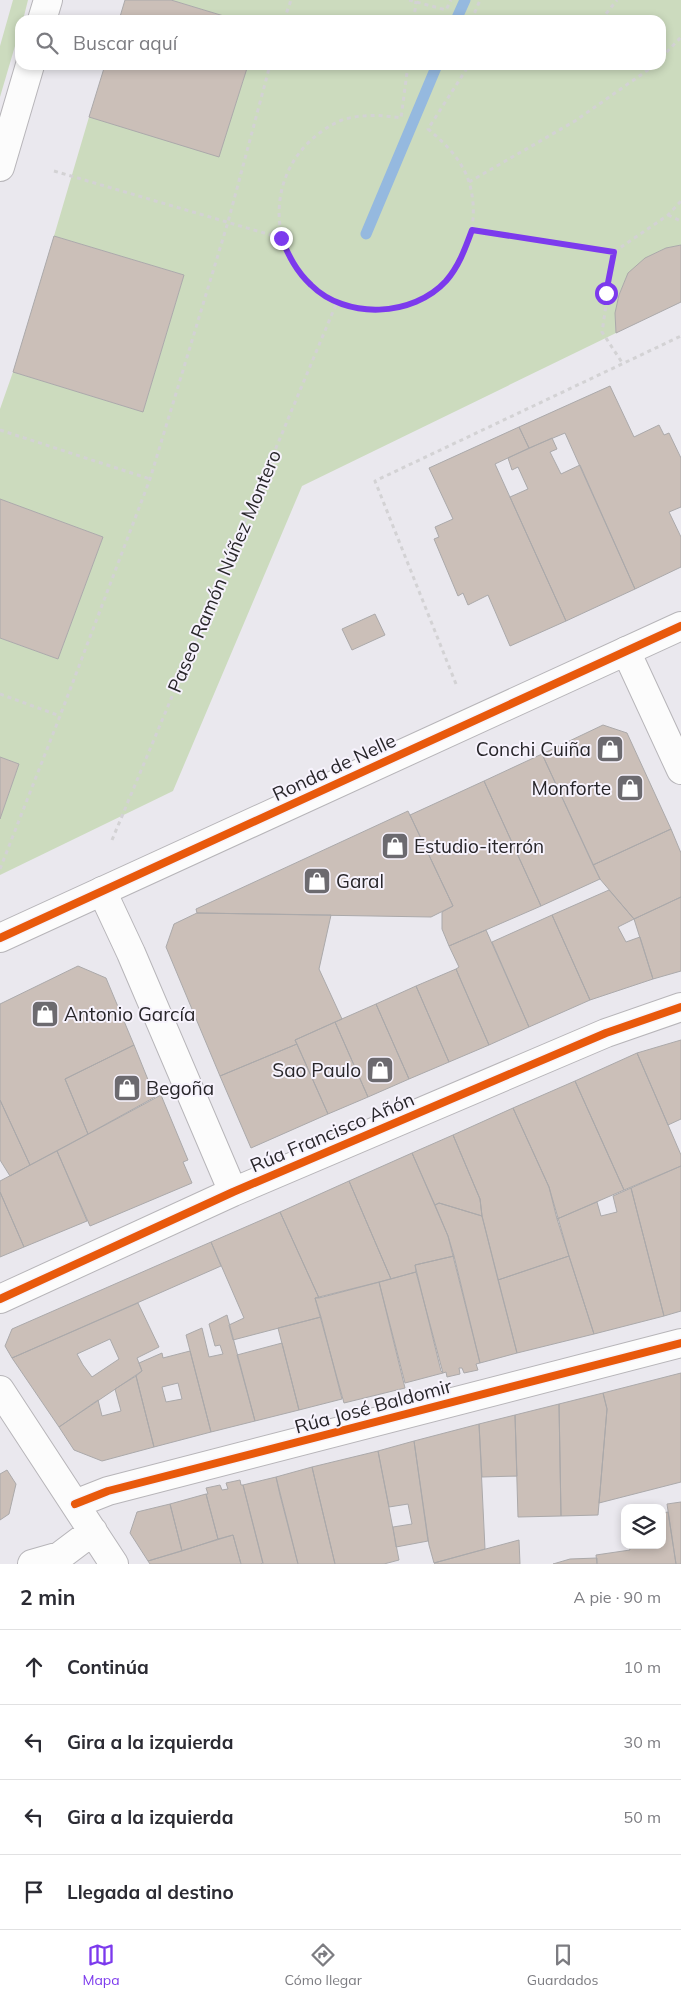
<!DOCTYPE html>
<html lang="es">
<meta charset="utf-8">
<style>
body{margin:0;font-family:Mulish,sans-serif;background:#f2f2f3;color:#2b2b33}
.controls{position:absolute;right:15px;bottom:15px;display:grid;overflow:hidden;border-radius:10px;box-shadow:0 2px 8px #0003}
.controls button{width:45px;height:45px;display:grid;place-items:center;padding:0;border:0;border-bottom:1px solid #e1e1e2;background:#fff;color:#2b2b33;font:25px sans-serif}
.stop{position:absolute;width:15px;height:15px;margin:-11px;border:4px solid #7c3aed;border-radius:50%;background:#fff}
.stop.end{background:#7c3aed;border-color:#fff;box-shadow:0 1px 5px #0008}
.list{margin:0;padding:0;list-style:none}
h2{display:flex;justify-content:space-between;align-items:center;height:65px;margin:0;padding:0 20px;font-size:21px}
h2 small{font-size:16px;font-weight:400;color:#7c7c81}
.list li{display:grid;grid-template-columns:32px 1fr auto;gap:15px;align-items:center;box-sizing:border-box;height:75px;padding:0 20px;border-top:1px solid #e1e1e2}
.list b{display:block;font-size:19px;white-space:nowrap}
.list em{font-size:16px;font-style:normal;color:#7c7c81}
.icon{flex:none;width:28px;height:28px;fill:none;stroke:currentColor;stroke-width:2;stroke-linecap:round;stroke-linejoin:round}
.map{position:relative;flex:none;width:681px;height:1564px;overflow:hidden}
.search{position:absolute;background:#fff;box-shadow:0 2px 8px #0003;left:15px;right:15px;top:15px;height:55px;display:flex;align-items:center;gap:12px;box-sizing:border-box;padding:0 18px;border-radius:15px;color:#7c7c81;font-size:19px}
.sheet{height:365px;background:#fff}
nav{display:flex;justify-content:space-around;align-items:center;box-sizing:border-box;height:70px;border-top:1px solid #e1e1e2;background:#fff;font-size:14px;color:#7c7c81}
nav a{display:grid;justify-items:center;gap:2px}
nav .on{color:#7c3aed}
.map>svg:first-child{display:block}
.green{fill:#ccdbbe}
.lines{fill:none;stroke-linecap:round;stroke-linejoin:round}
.stream{stroke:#95b9df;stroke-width:11}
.building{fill:#cbbfb8;stroke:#aba9aa;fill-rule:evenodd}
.minor-casing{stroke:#b7b5b9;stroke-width:30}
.tertiary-casing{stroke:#b7b5b9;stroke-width:30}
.path{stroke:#d3d2d4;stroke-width:3;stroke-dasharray:4 4;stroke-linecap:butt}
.minor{stroke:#fcfcfc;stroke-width:28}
.tertiary{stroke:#fcfcfc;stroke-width:28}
.cycleway-casing{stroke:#f7f3fd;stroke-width:11}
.cycleway{stroke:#e8590c;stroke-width:8}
.route{stroke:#7c3aed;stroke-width:6}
.labels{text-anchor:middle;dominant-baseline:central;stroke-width:4;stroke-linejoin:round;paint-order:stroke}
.street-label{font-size:19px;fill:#28262a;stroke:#f7f3fd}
.poi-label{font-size:19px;fill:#28262a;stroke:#f7f3fd;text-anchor:start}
</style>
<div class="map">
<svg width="681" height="1564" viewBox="0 0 681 1564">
<rect width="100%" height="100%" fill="#eae8ee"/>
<!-- green -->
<path class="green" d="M 13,0 L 28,0 L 23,20 L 20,20 L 20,29 L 0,97 L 0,46 Z
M 171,0 L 681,0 L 681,245 C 633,255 613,284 616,333 L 302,486 L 173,791 L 0,875 L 0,819 L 19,764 L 0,757 L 0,638 L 58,659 L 103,537 L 0,499 L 0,409 L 13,372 L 143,412 L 184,275 L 54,236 L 89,117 L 219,156 L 248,65 L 661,65 L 661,20 L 237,20 Z"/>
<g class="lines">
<!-- stream -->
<path class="stream" d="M 456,20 L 465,0
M 366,234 L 437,65"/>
</g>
<!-- building -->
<path class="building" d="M 125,0 L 171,0 L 237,20 L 119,20 Z
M 105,65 L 248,65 L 219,157 L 89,117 Z
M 54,236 L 184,275 L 143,412 L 13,372 Z
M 681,245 L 681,302 L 616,333 L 615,313 L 619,295 L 628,273 L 645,258 L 666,248 Z
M 610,386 L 634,437 L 659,425 L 664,435 L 669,433 L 681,458 L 681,507 L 669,512 L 681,537 L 681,567 L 635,589 L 565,433 L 529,448 L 519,427 Z
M 519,427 L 529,448 L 495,464 L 566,621 L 510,646 L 488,595 L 468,605 L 463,593 L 458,596 L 434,539 L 439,537 L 435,527 L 453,519 L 429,468 Z
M 552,438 L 557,449 L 550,452 L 561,474 L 580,465 L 635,589 L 566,621 L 510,497 L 528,489 L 518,467 L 512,470 L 508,458 Z
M 0,499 L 103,537 L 58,659 L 0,638 Z
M 375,614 L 385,635 L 352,650 L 342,629 Z
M 603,725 L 627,733 L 671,829 L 593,865 L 542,754 Z
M 542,754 L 600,879 L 541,906 L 484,781 Z
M 0,757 L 19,764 L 0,819 Z
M 484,781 L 541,906 L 449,946 L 442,929 L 442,912 L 453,906 L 410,815 Z
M 408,811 L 453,906 L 431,917 L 197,913 L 196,909 Z
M 671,829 L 681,853 L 681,897 L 634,919 L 600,879 L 593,865 Z
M 609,890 L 634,919 L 618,927 L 626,942 L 640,937 L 653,979 L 590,1000 L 552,915 Z
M 681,897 L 681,971 L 653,979 L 634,919 Z
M 197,913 L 331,915 L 319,969 L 342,1019 L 295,1040 L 297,1044 L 220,1076 L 166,947 L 174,924 Z
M 552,915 L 590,1000 L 529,1027 L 492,942 Z
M 486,930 L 529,1027 L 489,1045 L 461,981 L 456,969 L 459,967 L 449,946 Z
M 78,966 L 106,978 L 134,1045 L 65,1079 L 88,1134 L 30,1165 L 0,1100 L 0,1004 Z
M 456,969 L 489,1045 L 449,1062 L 416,986 Z
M 416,986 L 449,1062 L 409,1079 L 376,1004 Z
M 376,1004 L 409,1079 L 368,1097 L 335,1022 Z
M 335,1022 L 368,1097 L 328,1114 L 295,1040 Z
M 681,1040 L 681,1119 L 668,1125 L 637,1053 Z
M 297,1044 L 328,1114 L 251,1148 L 220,1076 Z
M 134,1045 L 155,1097 L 88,1134 L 65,1079 Z
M 637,1053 L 681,1155 L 681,1166 L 624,1190 L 575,1081 Z
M 575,1081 L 624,1190 L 557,1219 L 549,1187 L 513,1108 Z
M 161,1095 L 188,1160 L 183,1162 L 192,1183 L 90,1226 L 57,1151 Z
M 0,1100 L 30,1165 L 10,1176 L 0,1160 Z
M 513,1108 L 549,1187 L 569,1256 L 498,1280 L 482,1216 L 480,1199 L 453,1135 Z
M 453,1135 L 480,1199 L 482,1216 L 439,1203 L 435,1205 L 412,1153 Z
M 57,1151 L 87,1221 L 24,1247 L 0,1192 L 0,1181 Z
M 412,1153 L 448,1236 L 454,1256 L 415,1265 L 416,1272 L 391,1279 L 349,1181 Z
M 681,1166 L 681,1311 L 664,1316 L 631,1188 Z
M 349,1181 L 391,1279 L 319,1298 L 280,1212 Z
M 631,1188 L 664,1316 L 594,1334 L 557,1219 L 597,1202 L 601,1216 L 617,1212 L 613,1196 Z
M 0,1192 L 24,1247 L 0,1257 Z
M 439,1203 L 482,1216 L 517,1353 L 480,1363 L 448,1236 L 435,1205 Z
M 280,1212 L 319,1298 L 315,1298 L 321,1317 L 233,1340 L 229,1325 L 244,1318 L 211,1242 Z
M 211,1242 L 221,1266 L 12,1358 L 5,1346 L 12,1329 Z
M 454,1256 L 480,1363 L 476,1364 L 478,1370 L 464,1373 L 462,1368 L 459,1368 L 460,1374 L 447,1377 L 446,1372 L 443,1373 L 441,1371 L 415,1265 Z
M 569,1256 L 594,1334 L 517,1353 L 498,1280 Z
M 416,1272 L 443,1373 L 405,1383 L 379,1282 Z
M 379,1282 L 405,1388 L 344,1403 L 315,1298 Z
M 138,1303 L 159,1347 L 137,1358 L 142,1371 L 59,1427 L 12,1358 ZM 110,1339 L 119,1359 L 92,1377 L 83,1365 L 77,1354 Z
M 227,1315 L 255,1421 L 211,1432 L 186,1335 L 202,1328 L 209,1357 L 223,1354 L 220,1345 L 215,1346 L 209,1324 Z
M 321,1317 L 342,1399 L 299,1410 L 278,1328 Z
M 282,1343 L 299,1410 L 255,1421 L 237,1355 Z
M 190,1351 L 211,1432 L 154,1447 L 136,1376 L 142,1371 L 139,1363 L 162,1353 L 163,1358 ZM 178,1383 L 182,1399 L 166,1402 L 162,1387 Z
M 681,1373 L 681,1482 L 599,1503 L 607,1409 L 603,1393 Z
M 136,1376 L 154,1447 L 102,1461 L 74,1450 L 59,1427 L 98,1400 L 102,1416 L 121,1411 L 115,1389 Z
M 603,1393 L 607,1409 L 598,1515 L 561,1516 L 559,1404 Z
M 559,1404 L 561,1516 L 518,1517 L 515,1415 Z
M 515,1415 L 517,1476 L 482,1477 L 479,1424 Z
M 479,1424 L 485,1549 L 434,1563 L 429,1545 L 414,1441 Z
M 414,1441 L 428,1541 L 396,1547 L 393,1527 L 412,1524 L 408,1504 L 389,1507 L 378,1451 Z
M 378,1451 L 399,1560 L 384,1564 L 335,1564 L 312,1467 Z
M 312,1467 L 316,1484 L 335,1564 L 298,1564 L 280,1495 L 276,1477 Z
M 7,1470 L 16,1484 L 9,1514 L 0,1520 L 0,1474 Z
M 276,1477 L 290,1532 L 298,1564 L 263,1564 L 248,1505 L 243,1485 Z
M 240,1480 L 241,1485 L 243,1485 L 260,1551 L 263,1563 L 260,1564 L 241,1564 L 233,1535 L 218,1539 L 206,1494 L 208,1494 L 206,1488 L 220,1485 L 222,1490 L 228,1489 L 226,1483 Z
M 206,1494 L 218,1539 L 182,1551 L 170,1504 Z
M 681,1502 L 681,1564 L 676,1564 L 667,1504 Z
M 170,1504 L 182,1551 L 148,1561 L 130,1533 L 137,1512 Z
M 668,1512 L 676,1564 L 597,1564 L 596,1555 L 630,1550 L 629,1545 L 662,1545 L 662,1513 Z
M 233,1535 L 241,1564 L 150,1564 L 148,1561 Z
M 519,1540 L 520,1564 L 435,1564 L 434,1563 Z
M 597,1558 L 597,1564 L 553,1564 L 570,1559 Z"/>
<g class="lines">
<!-- minor casing -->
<g class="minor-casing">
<path id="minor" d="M 42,20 L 48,0
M 0,167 L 30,65
M 626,651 L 681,770
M 102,891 L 131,953 L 233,1192
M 0,1299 L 233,1192 L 606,1033 L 681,1007
M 0,1390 L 114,1564
M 75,1504 L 108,1491 L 681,1343
M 32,1564 L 60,1556 L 93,1531"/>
</g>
<!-- tertiary casing -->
<g class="tertiary-casing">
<path id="tertiary" d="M 0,938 L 681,626"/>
</g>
<!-- path -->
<path class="path" d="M 409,0 L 446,10 L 451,0
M 284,20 L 291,0
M 414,20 L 416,1
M 473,20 L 472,19 L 480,0
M 601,20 L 617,0
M 661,58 L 681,37
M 408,65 L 401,118 C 382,115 364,114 345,119 C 330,124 317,134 307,144 C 260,192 274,275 337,302 C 413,336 493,261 469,182 C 462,160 446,144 428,129 L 469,65
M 539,65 L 543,68 L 547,65
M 54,171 L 281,238
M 469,182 L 575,121 L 655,65
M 668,215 L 681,221
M 472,230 L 614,252 L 668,215 L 681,201
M 614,252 L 602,332 L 623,364
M 0,430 L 150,479
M 456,684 L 375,481 L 681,336
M 0,694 L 60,716
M 112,840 L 337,302
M 0,869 L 60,716 L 150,479 L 228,222 L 270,65"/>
<!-- minor -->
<use href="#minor" class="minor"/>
<!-- tertiary -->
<use href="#tertiary" class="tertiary"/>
<!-- cycleway casing -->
<g class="cycleway-casing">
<path id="cycleway" d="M 0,938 L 681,626
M 0,1299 L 233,1192 L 606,1033 L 681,1007
M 75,1504 L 108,1491 L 681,1343"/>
</g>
<!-- cycleway -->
<use href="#cycleway" class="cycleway"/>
</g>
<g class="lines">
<!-- route -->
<path class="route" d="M 281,238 C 289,256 296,271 311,285 C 346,320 413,317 446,281 C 459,266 465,249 472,230 L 614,252 L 606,293"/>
</g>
<!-- icons -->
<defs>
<g id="shop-square" transform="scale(1.4375)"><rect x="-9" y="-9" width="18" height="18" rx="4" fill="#6c6a6f" stroke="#f7f3fd"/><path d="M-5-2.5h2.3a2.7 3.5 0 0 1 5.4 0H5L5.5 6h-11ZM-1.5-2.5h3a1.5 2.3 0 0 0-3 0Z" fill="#fff"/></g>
</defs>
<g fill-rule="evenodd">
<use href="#shop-square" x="610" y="749"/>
<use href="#shop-square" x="630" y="788"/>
<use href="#shop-square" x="395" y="846"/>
<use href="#shop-square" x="317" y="881"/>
<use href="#shop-square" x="45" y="1014"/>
<use href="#shop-square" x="380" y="1070"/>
<use href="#shop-square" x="127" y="1088"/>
</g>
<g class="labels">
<!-- street labels -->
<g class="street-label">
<text transform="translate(224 571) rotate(-67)">Paseo Ramón Núñez Montero</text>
<text transform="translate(334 767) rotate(-25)">Ronda de Nelle</text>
<text transform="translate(332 1132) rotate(-23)">Rúa Francisco Añón</text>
<text transform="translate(373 1406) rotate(-15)">Rúa José Baldomir</text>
</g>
<!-- poi labels -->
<g class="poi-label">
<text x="591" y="749" text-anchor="end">Conchi Cuiña</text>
<text x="611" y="788" text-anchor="end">Monforte</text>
<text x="414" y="846">Estudio-iterrón</text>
<text x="336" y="881">Garal</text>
<text x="64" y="1014">Antonio García</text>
<text x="361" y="1070" text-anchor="end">Sao Paulo</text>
<text x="146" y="1088">Begoña</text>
</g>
</g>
</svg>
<div class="controls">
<button><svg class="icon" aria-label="layers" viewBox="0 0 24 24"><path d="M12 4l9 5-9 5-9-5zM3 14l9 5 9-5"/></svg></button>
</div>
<div class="stop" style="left:606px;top:293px"></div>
<div class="stop end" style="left:281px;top:238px"></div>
<div class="search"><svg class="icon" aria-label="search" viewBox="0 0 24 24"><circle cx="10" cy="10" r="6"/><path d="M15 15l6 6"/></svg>Buscar aquí</div>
</div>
<section class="sheet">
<h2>2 min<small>A pie · 90 m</small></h2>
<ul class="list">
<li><svg class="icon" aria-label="ahead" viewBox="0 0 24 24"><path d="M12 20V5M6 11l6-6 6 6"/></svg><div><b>Continúa</b></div><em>10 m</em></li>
<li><svg class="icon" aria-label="left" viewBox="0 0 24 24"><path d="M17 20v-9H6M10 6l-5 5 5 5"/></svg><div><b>Gira a la izquierda</b></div><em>30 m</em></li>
<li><svg class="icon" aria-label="left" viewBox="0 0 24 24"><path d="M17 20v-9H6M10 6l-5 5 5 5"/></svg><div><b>Gira a la izquierda</b></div><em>50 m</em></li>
<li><svg class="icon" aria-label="arrive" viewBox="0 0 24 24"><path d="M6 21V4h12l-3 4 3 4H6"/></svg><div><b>Llegada al destino</b></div></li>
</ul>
</section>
<nav>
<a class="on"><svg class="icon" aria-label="map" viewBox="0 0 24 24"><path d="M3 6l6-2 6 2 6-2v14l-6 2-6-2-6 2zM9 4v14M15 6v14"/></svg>Mapa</a>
<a><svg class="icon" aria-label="directions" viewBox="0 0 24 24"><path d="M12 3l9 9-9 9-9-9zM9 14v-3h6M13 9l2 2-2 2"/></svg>Cómo llegar</a>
<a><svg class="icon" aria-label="saved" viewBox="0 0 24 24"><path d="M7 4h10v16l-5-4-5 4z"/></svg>Guardados</a>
</nav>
